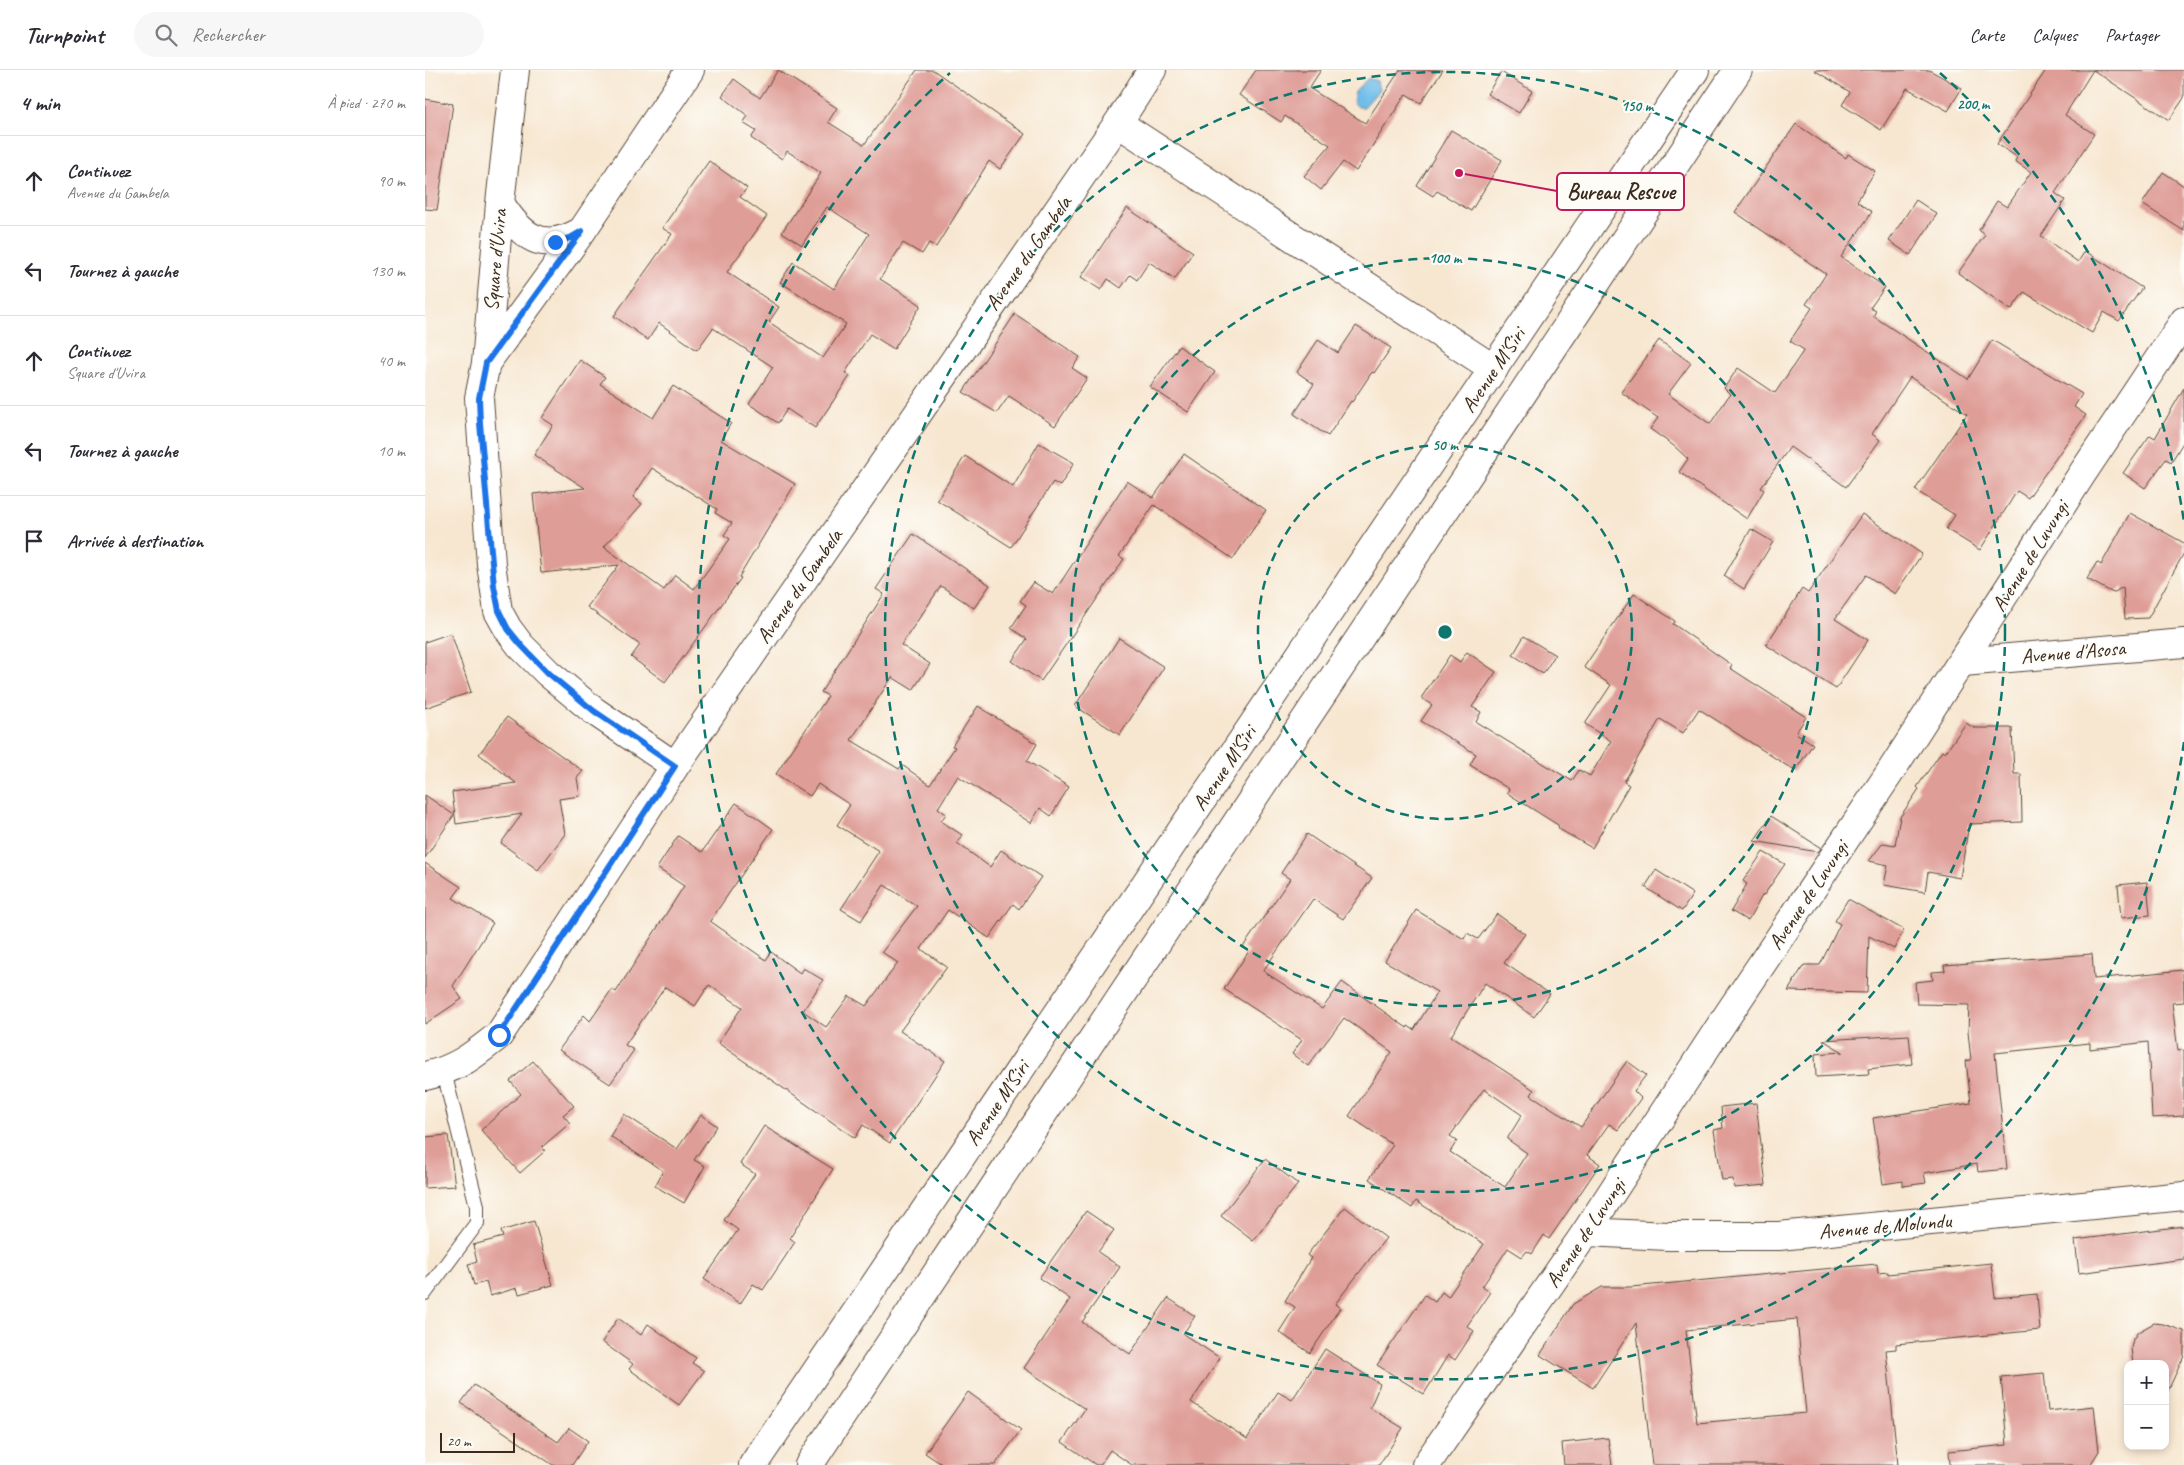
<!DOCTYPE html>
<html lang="fr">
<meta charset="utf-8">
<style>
body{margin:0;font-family:Caveat,sans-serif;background:#f7f7f7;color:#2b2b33}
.controls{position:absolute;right:15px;bottom:15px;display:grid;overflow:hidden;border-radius:10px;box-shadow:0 2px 8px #0003}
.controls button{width:45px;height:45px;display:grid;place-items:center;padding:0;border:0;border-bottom:1px solid #e1e1e2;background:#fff;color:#2b2b33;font:25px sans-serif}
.scale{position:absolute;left:15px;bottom:12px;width:75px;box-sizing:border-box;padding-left:5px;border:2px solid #3b2a1e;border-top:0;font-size:14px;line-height:18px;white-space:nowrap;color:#3b2a1e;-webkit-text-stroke:4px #fdfcf7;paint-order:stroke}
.stop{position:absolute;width:15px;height:15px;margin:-11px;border:4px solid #1a73e8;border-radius:50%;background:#fff}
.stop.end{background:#1a73e8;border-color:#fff;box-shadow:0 1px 5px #0008}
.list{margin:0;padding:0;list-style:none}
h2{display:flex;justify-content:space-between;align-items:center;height:65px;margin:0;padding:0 20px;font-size:21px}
h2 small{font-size:16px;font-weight:400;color:#7c7c81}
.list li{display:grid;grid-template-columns:32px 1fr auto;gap:15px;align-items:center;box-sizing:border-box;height:90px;padding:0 20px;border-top:1px solid #e1e1e2}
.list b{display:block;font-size:19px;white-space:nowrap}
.list p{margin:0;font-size:16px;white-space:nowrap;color:#7c7c81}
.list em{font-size:16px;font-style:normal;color:#7c7c81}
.icon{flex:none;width:28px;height:28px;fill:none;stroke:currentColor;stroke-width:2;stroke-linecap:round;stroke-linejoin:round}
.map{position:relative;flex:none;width:1759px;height:1395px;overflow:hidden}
header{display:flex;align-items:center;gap:30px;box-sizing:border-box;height:70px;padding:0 25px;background:#fff;border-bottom:1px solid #e1e1e2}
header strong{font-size:24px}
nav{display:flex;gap:28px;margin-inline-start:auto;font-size:18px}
.search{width:350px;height:45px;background:#f7f7f7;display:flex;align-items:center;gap:12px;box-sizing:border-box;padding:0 18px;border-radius:28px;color:#7c7c81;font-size:19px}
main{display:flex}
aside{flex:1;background:#fff}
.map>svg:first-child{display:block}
.water{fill:#70bdea;stroke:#567484}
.building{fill:#df9d97;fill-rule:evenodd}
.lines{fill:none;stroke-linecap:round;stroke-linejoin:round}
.lane-casing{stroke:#574639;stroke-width:16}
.street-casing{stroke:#574639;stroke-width:30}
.secondary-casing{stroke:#574639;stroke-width:30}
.highway-casing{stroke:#574639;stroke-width:30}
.lane{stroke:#fff;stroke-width:14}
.street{stroke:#fff;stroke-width:28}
.secondary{stroke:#fff;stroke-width:28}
.highway{stroke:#fff;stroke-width:28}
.route{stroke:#1a73e8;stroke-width:6}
.ring{fill:none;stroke:#0f766e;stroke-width:2.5;stroke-dasharray:9 6}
.labels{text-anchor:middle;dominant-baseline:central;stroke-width:4.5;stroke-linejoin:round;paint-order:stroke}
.street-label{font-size:21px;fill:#3b2a1e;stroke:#fdfcf7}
.centre{fill:#0f766e;stroke:#fdfcf7;stroke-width:2.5}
.ring-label{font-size:15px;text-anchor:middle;font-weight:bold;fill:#0f766e;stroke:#fdfcf7;stroke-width:4.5;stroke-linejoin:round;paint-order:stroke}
.leader{fill:none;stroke:#c2185b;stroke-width:2}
.callout-dot{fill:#c2185b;stroke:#fdfcf7;stroke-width:2}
.callout{fill:#fdfcf7;stroke:#c2185b;stroke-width:2}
.callout-label{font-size:22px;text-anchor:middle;font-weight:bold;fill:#3b2a1e}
</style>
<header>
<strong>Turnpoint</strong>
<div class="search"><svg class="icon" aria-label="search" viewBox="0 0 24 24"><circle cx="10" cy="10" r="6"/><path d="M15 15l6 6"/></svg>Rechercher</div>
<nav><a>Carte</a><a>Calques</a><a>Partager</a></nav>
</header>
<main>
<aside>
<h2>4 min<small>À pied · 270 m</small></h2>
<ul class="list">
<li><svg class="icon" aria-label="ahead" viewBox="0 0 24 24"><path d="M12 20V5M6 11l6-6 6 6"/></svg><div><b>Continuez</b><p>Avenue du Gambela</p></div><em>90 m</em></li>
<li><svg class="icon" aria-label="left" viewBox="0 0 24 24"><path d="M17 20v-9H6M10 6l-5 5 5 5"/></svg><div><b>Tournez à gauche</b></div><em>130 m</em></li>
<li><svg class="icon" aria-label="ahead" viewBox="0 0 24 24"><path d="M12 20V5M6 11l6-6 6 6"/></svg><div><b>Continuez</b><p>Square d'Uvira</p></div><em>40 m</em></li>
<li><svg class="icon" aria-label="left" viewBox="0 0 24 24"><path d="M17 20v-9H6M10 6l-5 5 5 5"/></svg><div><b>Tournez à gauche</b></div><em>10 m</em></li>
<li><svg class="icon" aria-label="arrive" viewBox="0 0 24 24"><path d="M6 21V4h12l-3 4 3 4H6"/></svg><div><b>Arrivée à destination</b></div></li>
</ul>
</aside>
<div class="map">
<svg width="1759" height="1395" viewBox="0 0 1759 1395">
<rect width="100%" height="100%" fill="#fdfcf7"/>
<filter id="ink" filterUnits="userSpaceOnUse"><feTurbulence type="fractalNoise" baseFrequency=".02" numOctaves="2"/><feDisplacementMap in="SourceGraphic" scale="10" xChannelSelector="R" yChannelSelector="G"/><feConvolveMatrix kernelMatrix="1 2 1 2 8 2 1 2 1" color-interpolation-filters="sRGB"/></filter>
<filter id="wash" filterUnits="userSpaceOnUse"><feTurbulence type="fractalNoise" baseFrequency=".0096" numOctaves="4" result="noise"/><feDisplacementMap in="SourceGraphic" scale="20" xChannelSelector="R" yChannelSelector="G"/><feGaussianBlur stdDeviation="1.12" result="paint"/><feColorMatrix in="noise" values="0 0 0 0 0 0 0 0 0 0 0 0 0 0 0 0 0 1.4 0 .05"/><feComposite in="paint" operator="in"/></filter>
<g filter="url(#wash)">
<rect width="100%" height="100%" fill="#f7e7d1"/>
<!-- water -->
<path class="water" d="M 943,8 L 952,11 L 954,20 L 939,37 L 933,37 L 928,32 L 930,22 Z"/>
<g id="blocks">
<!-- building -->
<path class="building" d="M 353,0 L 412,38 L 403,52 L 439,75 L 492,0 L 508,0 L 600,64 L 575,99 L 564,91 L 511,177 L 504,173 L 497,184 L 478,173 L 455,209 L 496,235 L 469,279 L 445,264 L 420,303 L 425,306 L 390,358 L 362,339 L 353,353 L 324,334 L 348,297 L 288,258 L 272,280 L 234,253 L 223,270 L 189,246 L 247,164 L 237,158 L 284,91 L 322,118 L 315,127 L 342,146 L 302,202 L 354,237 L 344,252 L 398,288 L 421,254 L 355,212 L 368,192 L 409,219 L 444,164 L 402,137 L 377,175 L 357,162 L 396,103 L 362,81 L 357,89 L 326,68 L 331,61 L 318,53 L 323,46 L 297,26 L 309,9 L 335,28 Z
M 831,0 L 896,0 L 884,18 L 940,53 L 975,0 L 1018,0 L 996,33 L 981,24 L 931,101 L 918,92 L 896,120 L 879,106 L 905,75 L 860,46 L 856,52 L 814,25 Z
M 1389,0 L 1504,0 L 1537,18 L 1523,41 L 1482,18 L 1456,60 L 1417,35 L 1425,22 Z
M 1621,0 L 1759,0 L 1759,28 L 1744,50 L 1668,0 L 1640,45 L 1669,64 L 1630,123 L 1640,130 L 1616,166 L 1653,192 L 1660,181 L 1717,218 L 1694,251 L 1679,242 L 1667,263 L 1599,222 L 1586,240 L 1533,203 L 1560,165 L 1554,160 L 1572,131 L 1582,137 L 1606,102 L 1590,91 L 1592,87 L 1572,74 Z
M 1076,2 L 1107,21 L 1094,43 L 1062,24 Z
M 0,29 L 28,34 L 12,140 L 0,139 Z
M 1371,54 L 1421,88 L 1423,84 L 1450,101 L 1432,131 L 1447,142 L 1416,187 L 1460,217 L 1445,238 L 1451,241 L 1448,246 L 1543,309 L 1567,270 L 1657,324 L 1649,337 L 1661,345 L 1603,428 L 1592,421 L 1555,480 L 1521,459 L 1530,445 L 1490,420 L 1542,344 L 1485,307 L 1447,364 L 1455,370 L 1421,417 L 1365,377 L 1336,418 L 1339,420 L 1322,449 L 1254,402 L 1263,389 L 1249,376 L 1225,359 L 1233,348 L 1196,322 L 1234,270 L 1266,293 L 1243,324 L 1285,354 L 1305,324 L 1299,318 L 1313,298 L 1350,323 L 1379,280 L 1365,271 L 1387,238 L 1381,234 L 1401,204 L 1310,142 Z
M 1026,60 L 1077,90 L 1046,141 L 1012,121 L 1008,126 L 992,116 Z
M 1738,102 L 1759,116 L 1759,161 L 1717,134 Z
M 1491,130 L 1512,144 L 1485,185 L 1464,171 Z
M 702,138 L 768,182 L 750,209 L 724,192 L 712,210 L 705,205 L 696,218 L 683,209 L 676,220 L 656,207 Z
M 590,244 L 655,287 L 647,298 L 662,308 L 630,356 L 584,326 L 572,343 L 538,322 Z
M 931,256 L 966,278 L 949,303 L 947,302 L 927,332 L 926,331 L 903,366 L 869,344 L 889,314 L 872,302 L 893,270 L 913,283 Z
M 754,276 L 790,302 L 763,342 L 725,317 Z
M 155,290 L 180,307 L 175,314 L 228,348 L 248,316 L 306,353 L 296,370 L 370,414 L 314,507 L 316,508 L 240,612 L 206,587 L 215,575 L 162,537 L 194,495 L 116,503 L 108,424 L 160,418 L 109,385 L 128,355 L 117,348 ZM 227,398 L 292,439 L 290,443 L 307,453 L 299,465 L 305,469 L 269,519 L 250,505 L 239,520 L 179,477 L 217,434 L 208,427 Z
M 1759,318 L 1759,371 L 1746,392 L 1741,389 L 1720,418 L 1698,403 L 1725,365 L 1730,368 Z
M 614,373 L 649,393 L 635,416 L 628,412 L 586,477 L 512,430 L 540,386 L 588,417 Z
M 759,384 L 841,440 L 808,489 L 729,435 L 694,486 L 699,489 L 616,611 L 587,591 L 602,569 L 586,558 L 601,535 L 595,531 L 608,512 L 628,524 L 702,411 L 728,428 Z
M 1705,443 L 1759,473 L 1759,483 L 1723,548 L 1700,549 L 1698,517 L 1688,523 L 1662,509 L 1672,492 L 1676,495 Z
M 1437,444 L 1497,484 L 1470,524 L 1441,505 L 1410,549 L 1443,570 L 1411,619 L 1341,575 L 1377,519 L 1383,523 Z
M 1326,459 L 1348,472 L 1319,519 L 1299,506 Z
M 488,464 L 565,515 L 549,538 L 516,516 L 476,575 L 505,594 L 488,620 L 467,607 L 426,670 L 474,699 L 477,695 L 505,715 L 530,677 L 527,676 L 553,636 L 612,674 L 602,691 L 644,717 L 626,746 L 615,738 L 606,753 L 533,706 L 513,738 L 521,744 L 516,751 L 537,765 L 532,773 L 565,797 L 576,780 L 616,807 L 594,839 L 588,834 L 564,868 L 523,840 L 496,879 L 522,897 L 475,961 L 520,991 L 465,1073 L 438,1055 L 430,1068 L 293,973 L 317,937 L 284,915 L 270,936 L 240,917 L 200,975 L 209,980 L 185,1014 L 134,980 L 159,945 L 165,951 L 187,919 L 191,922 L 259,816 L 232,798 L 253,766 L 277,782 L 311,733 L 348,759 L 285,851 L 341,890 L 346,882 L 375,903 L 378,898 L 398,910 L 378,941 L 401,957 L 424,926 L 441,936 L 473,893 L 457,882 L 492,836 L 459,815 L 436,851 L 416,839 L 454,781 L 412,755 L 425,735 L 393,714 L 385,726 L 351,704 L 403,626 L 396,622 L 459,524 L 451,519 Z
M 1209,524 L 1250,551 L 1248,554 L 1307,595 L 1305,598 L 1381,647 L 1371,663 L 1388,674 L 1370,701 L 1274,639 L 1258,663 L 1235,649 L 1199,712 L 1204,715 L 1167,778 L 1134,759 L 1133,755 L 1082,723 L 1084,719 L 1045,695 L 1051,684 L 996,651 L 1007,635 L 996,628 L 1025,585 L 1035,592 L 1042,582 L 1071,602 L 1047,637 L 1056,642 L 1051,652 L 1147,711 L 1154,700 L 1165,706 L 1186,671 L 1160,654 L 1186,615 L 1159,597 Z
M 26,563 L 46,622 L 0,638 L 0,572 Z
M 1099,566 L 1130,585 L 1118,604 L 1088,585 Z
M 694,568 L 739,597 L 695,665 L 650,636 Z
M 82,647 L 158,701 L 152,708 L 155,726 L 134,729 L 140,764 L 113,800 L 76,773 L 97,744 L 31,754 L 27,722 L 91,713 L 54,684 Z
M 1541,653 L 1549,658 L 1587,658 L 1589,704 L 1596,704 L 1597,752 L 1544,754 L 1535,808 L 1503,802 L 1500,822 L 1459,815 L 1463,795 L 1444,791 L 1458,773 L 1470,775 L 1475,747 L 1494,719 L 1492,717 L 1517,681 L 1520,683 Z
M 0,725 L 29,745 L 0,788 Z
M 1346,746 L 1396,778 L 1393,782 L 1329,771 Z
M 882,764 L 947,808 L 918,849 L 888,829 L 838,901 L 897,939 L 917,912 L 982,958 L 983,956 L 989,960 L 1012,922 L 960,891 L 991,840 L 1039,869 L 1042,863 L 1053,869 L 1072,844 L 1100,864 L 1079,893 L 1125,924 L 1109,947 L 1060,913 L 1026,966 L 1109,1020 L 1106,1025 L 1156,1057 L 1202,991 L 1221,1005 L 1209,1021 L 1216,1028 L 1193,1060 L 1184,1054 L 1162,1085 L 1175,1094 L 1148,1134 L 1124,1169 L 1119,1165 L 1107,1184 L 1102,1181 L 1097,1187 L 1083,1178 L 1057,1217 L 1065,1222 L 1042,1256 L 1049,1261 L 1030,1290 L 1023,1285 L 999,1324 L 952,1295 L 1000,1225 L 1010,1232 L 1017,1222 L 1023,1227 L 1059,1174 L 991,1131 L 987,1138 L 944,1109 L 968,1075 L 924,1046 L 967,982 L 919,948 L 883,996 L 867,984 L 877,970 L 799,919 L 824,881 L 818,877 L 865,809 L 856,803 ZM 1059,1019 L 1097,1045 L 1082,1069 L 1102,1083 L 1080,1117 L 1025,1082 L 1032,1071 L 1025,1066 Z
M 1338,782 L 1360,794 L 1339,825 L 1338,824 L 1323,851 L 1306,841 L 1322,814 L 1318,811 Z
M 0,793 L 36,817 L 28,828 L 68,853 L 28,916 L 37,929 L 0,954 Z
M 1231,800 L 1268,824 L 1257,841 L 1220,817 Z
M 1722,812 L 1725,845 L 1696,848 L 1693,815 Z
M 1423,829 L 1479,860 L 1469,879 L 1444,866 L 1442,923 L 1363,921 L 1379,895 L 1395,895 L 1415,854 L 1410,851 Z
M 1667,884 L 1669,909 L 1758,900 L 1759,932 L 1747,933 L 1753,981 L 1759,980 L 1759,1046 L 1727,1048 L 1723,972 L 1665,979 L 1665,973 L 1570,983 L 1582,1099 L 1553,1102 L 1552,1094 L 1499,1103 L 1501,1113 L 1478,1116 L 1478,1111 L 1458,1114 L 1448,1048 L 1546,1033 L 1541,991 L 1546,990 L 1543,962 L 1544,935 L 1492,934 L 1490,912 L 1508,910 L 1507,902 L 1520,901 L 1519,895 Z
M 1484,965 L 1487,994 L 1443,999 L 1444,1004 L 1391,1007 L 1390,984 L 1418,982 L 1398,970 Z
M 108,991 L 149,1036 L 138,1045 L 145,1053 L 117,1077 L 120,1081 L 95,1103 L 56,1060 L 96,1024 L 85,1011 Z
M 1331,1033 L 1341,1115 L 1309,1118 L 1308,1109 L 1297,1110 L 1289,1060 L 1298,1058 L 1296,1037 Z
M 199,1044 L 252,1079 L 276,1045 L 292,1056 L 269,1090 L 280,1096 L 259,1133 L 230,1116 L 238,1101 L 185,1066 Z
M 339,1056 L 408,1099 L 365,1168 L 370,1172 L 338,1220 L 328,1214 L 315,1234 L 279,1209 L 313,1160 L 299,1150 L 330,1104 L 315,1094 Z
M 23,1065 L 30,1116 L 0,1118 L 0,1067 Z
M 840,1089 L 873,1114 L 828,1171 L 796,1146 Z
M 920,1137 L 961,1168 L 910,1234 L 915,1238 L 885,1283 L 854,1262 L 870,1237 L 860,1231 L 886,1188 L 882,1185 Z
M 661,1141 L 689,1160 L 673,1182 L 695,1197 L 657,1252 L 705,1284 L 743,1228 L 770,1246 L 758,1264 L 795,1288 L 766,1332 L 822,1369 L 853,1322 L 867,1330 L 900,1279 L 955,1314 L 945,1338 L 978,1358 L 954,1395 L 707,1395 L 685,1380 L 675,1395 L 671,1395 L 637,1372 L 660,1339 L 599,1298 L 645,1229 L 614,1208 Z
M 109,1151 L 128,1215 L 94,1224 L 92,1218 L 65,1226 L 61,1212 L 49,1215 L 43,1194 L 52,1192 L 48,1175 L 78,1167 L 76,1161 Z
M 1759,1156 L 1759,1189 L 1654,1203 L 1650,1170 Z
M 1566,1193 L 1570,1228 L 1612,1224 L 1615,1260 L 1471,1274 L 1471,1279 L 1461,1280 L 1473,1395 L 1227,1395 L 1211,1253 L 1168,1318 L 1115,1285 L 1148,1234 L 1177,1217 L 1206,1217 L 1452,1194 L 1453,1203 L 1463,1202 L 1463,1204 ZM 1372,1249 L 1381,1343 L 1272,1353 L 1261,1260 Z
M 193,1248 L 216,1265 L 223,1254 L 271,1288 L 267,1293 L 279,1301 L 254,1335 L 204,1299 L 208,1294 L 177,1272 Z
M 1729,1253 L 1738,1254 L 1759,1261 L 1759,1286 L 1740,1327 L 1740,1294 L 1708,1294 L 1706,1278 L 1708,1269 L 1713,1262 Z
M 1619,1303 L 1623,1341 L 1669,1336 L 1674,1381 L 1665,1395 L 1525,1395 L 1524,1381 L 1582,1375 L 1576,1307 Z
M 49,1315 L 133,1372 L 144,1358 L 163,1371 L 147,1395 L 128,1395 L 36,1333 Z
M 543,1322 L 596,1360 L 570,1395 L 518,1395 L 500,1383 Z
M 1183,1368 L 1187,1395 L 1139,1395 L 1137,1373 Z"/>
</g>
</g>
<g filter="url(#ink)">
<use href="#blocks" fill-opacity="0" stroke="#574639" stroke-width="1"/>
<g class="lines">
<!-- lane casing -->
<g class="lane-casing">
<path id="lane" d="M 0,1223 L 52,1153 L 52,1136 L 19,1002"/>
</g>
<!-- street casing -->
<g class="street-casing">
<path id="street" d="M 90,0 L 75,133 L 61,293 L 54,328 L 66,494 L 73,541 L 83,559 L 95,575 L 123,603 L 169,641 L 250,696
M 693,53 L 1069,299
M 75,133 C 96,167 118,184 157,161
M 61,293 L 157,161 L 265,0
M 1538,592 L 1759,573
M 0,1006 C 32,999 49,985 74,965 L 250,696 L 693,53 L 727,0
M 1161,1162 L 1243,1166 L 1354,1166 L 1759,1126"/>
</g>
<!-- secondary casing -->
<g class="secondary-casing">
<path id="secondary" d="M 1001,1395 L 1161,1162 L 1296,955 L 1464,704 L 1657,404 L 1759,251"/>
</g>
<!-- highway casing -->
<g class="highway-casing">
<path id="highway" d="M 328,1395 L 1270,0
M 384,1395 L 1313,0"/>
</g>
<!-- lane -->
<use href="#lane" class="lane"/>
<!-- street -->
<use href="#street" class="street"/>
<!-- secondary -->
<use href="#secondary" class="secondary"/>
<!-- highway -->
<use href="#highway" class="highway"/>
</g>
</g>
<g class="lines" filter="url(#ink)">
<!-- route -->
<path class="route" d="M 74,965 L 250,696 L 169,641 L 123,603 L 96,575 L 83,559 L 74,541 L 69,516 L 55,353 L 54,328 L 61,293 L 157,161 L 145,168 L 130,172"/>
</g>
<!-- distance rings -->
<g class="ring">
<circle cx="1020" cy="562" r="187"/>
<circle cx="1020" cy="562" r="374"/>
<circle cx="1020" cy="562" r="560"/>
<path d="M1759 672A747 747 0 1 1 525 3M1515 3A747 747 0 0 1 1759 452"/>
</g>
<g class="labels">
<!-- street labels -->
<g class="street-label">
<text transform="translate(603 183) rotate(-55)">Avenue du Gambela</text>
<text transform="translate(70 190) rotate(-85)">Square d'Uvira</text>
<text transform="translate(1068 300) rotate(-56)">Avenue M'Siri</text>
<text transform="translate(1605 486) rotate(-58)">Avenue de Luvungi</text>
<text transform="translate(374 516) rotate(-55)">Avenue du Gambela</text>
<text transform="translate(1648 582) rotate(-5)">Avenue d'Asosa</text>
<text transform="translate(799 698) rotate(-56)">Avenue M'Siri</text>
<text transform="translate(1383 825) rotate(-56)">Avenue de Luvungi</text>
<text transform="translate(572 1033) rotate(-56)">Avenue M'Siri</text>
<text transform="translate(1460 1156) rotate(-5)">Avenue de Molundu</text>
<text transform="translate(1160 1163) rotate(-56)">Avenue de Luvungi</text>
</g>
</g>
<circle cx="1020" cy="562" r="8" class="centre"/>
<g class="ring-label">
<text x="1548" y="39">200 m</text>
<text x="1212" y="41">150 m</text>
<text x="1020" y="193">100 m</text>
<text x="1020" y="380">50 m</text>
</g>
<!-- callouts -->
<path class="leader" d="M1034 103L1132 121"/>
<circle class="callout-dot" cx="1034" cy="103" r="5"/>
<rect class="callout" x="1132" y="103" width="127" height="37" rx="5"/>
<g class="callout-label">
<text x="1196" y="129">Bureau Rescue</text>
</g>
</svg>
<div class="controls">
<button>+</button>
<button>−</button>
</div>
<div class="scale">20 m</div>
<div class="stop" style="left:74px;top:965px"></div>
<div class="stop end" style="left:130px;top:172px"></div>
</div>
</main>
